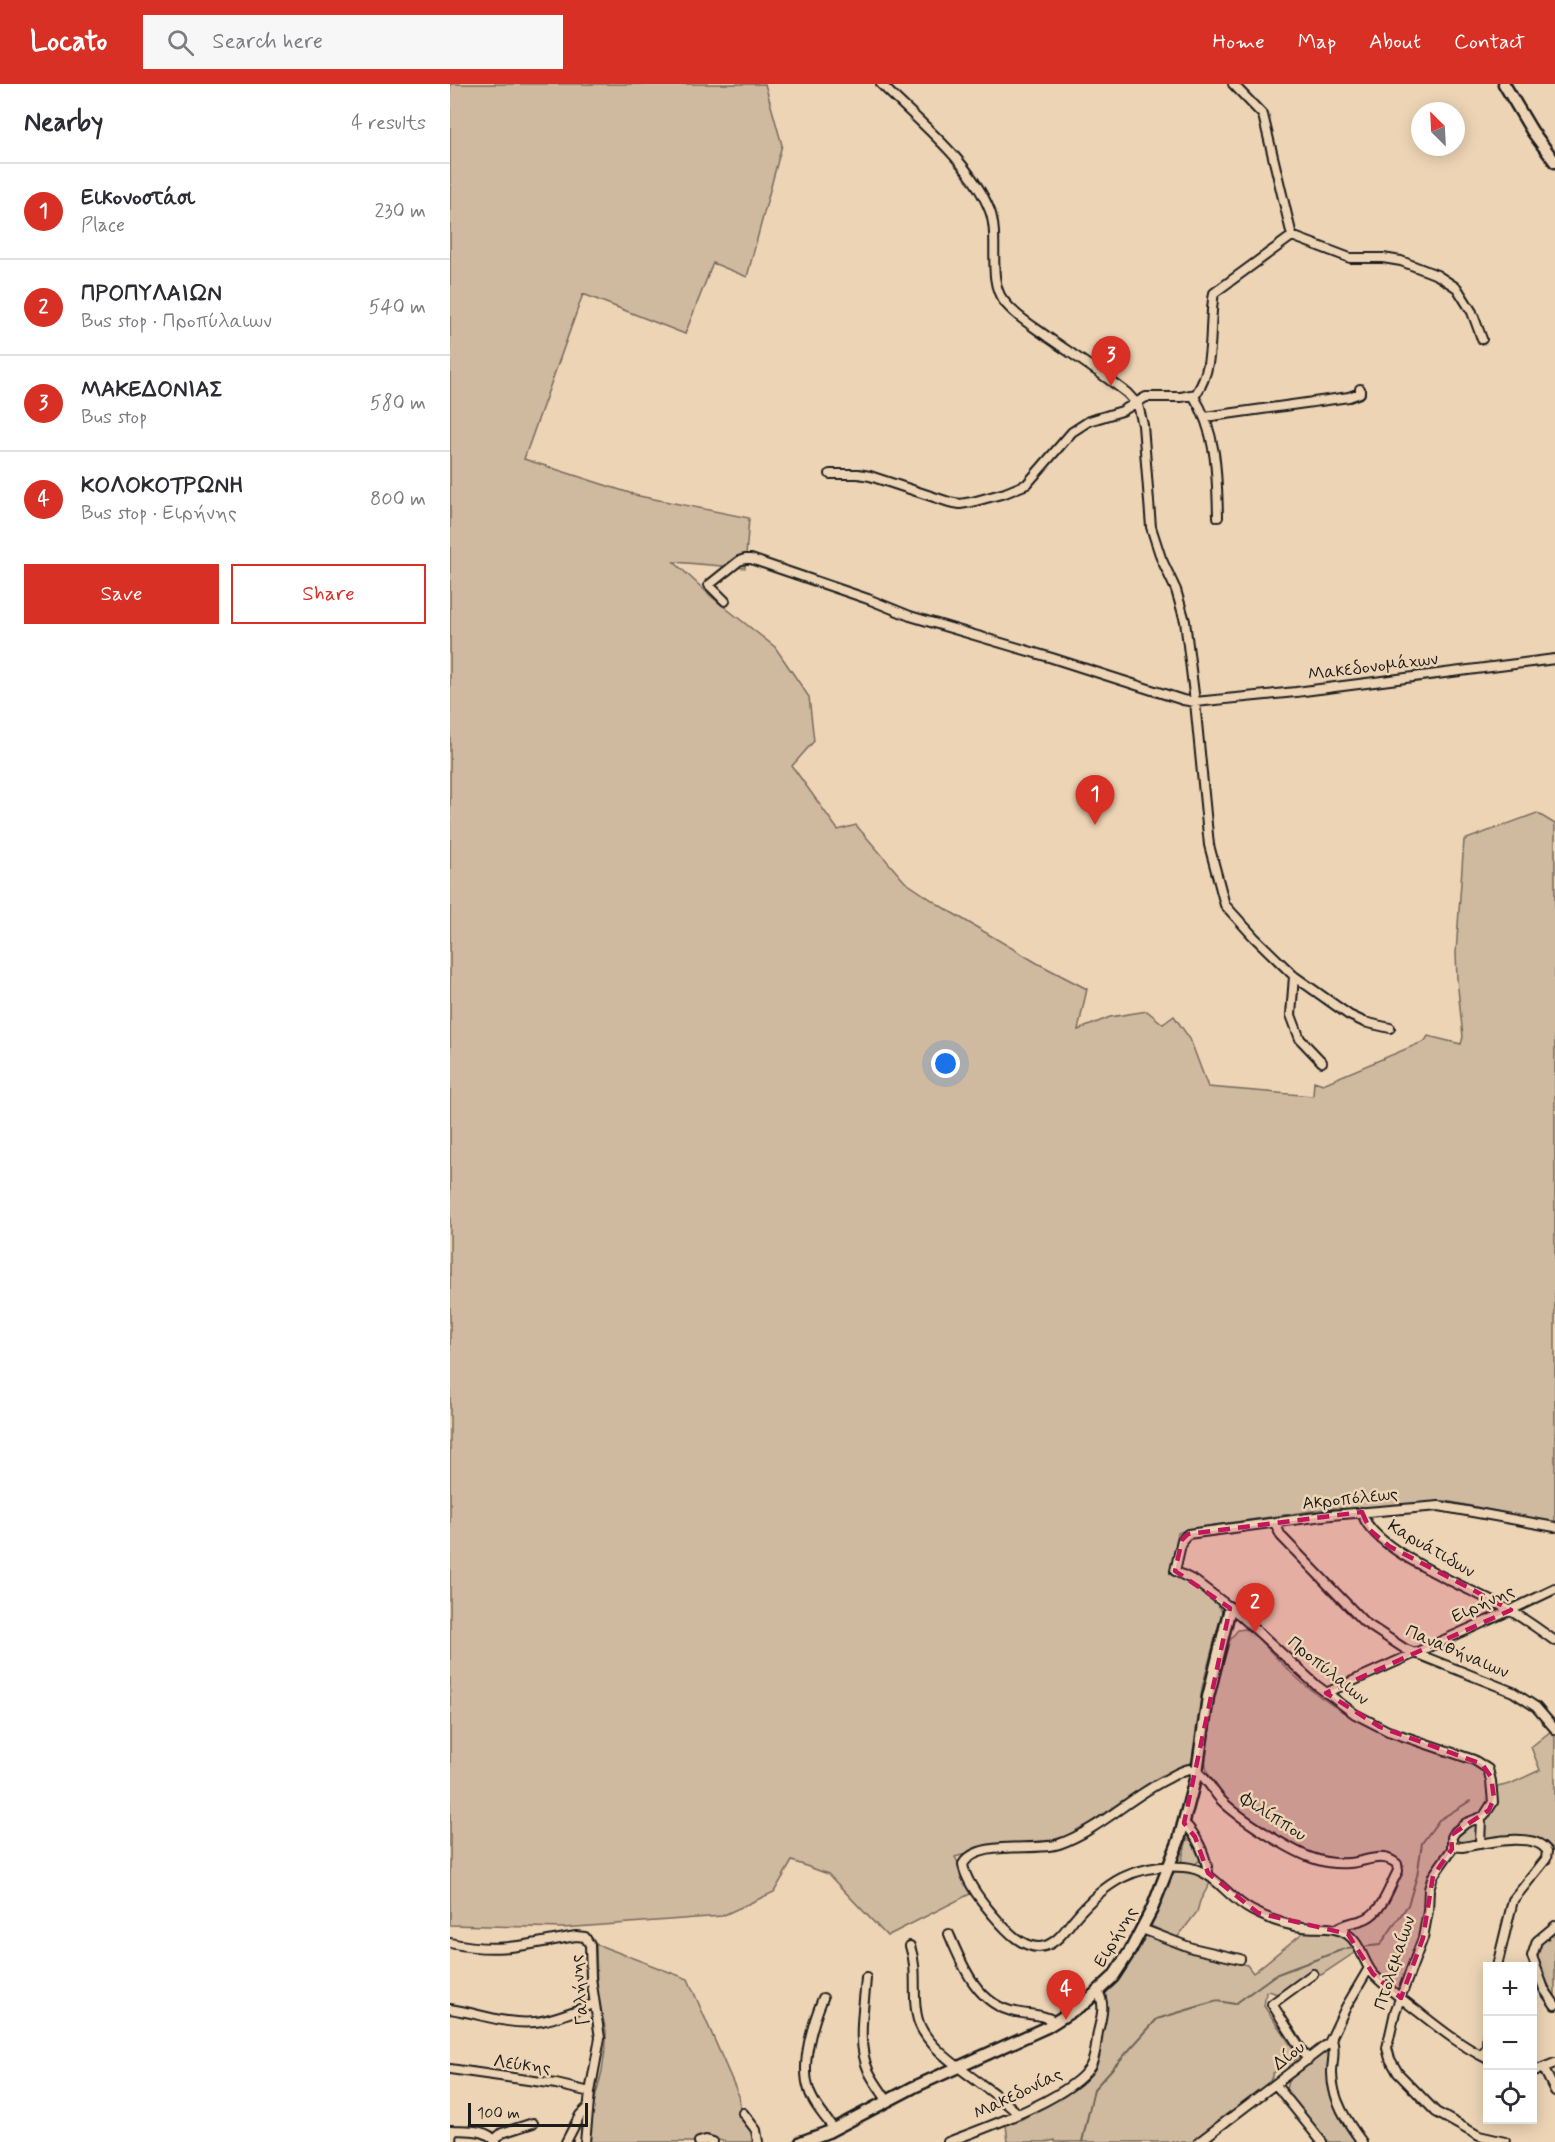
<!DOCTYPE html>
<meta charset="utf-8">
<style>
body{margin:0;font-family:Mynerve,sans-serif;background:#f7f7f7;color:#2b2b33}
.controls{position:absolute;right:18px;bottom:18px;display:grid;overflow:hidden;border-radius:0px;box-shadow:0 3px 15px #0003}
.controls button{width:54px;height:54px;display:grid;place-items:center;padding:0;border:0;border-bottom:2px solid #e1e1e2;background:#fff;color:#2b2b33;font:30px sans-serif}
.compass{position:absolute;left:961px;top:18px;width:54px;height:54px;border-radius:50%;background:#fff;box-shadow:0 3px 15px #0003;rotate:336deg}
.scale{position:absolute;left:18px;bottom:15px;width:120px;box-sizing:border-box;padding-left:6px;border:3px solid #1c1c1c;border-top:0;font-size:16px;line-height:21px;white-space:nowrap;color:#1c1c1c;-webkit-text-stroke:4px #edd4b5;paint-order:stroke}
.you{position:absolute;left:496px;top:980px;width:21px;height:21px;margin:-15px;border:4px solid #fff;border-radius:50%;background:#1a73e8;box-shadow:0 0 0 9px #1a73e833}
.badge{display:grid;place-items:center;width:39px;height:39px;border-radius:50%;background:#d93025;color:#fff;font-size:20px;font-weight:700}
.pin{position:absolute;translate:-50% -50px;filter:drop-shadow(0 2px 3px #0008)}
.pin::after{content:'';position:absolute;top:32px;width:21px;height:18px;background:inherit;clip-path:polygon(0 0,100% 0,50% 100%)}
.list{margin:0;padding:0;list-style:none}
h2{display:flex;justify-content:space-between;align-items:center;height:78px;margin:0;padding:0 24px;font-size:26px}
h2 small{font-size:20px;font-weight:400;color:#7c7c81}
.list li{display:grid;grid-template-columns:39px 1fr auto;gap:18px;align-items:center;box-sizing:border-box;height:96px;padding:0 24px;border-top:2px solid #e1e1e2}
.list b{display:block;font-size:22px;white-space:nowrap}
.list p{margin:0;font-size:20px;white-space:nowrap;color:#7c7c81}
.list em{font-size:20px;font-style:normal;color:#7c7c81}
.actions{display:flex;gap:12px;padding:18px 24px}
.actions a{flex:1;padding:14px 0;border:2px solid #d93025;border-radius:0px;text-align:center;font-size:21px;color:#d93025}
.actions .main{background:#d93025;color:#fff}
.icon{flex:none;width:33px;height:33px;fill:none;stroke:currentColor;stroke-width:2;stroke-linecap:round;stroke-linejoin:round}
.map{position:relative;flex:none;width:1105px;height:2058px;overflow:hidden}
header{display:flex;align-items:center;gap:36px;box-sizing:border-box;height:84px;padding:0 30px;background:#d93025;color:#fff}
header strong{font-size:28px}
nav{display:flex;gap:33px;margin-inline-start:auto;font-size:21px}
.search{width:420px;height:54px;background:#f7f7f7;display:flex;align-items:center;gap:15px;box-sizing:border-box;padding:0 21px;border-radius:0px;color:#7c7c81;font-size:22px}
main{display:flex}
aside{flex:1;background:#fff}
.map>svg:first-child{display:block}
.green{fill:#cfb99f;stroke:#766a5e;stroke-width:1.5}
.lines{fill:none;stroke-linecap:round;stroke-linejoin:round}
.stream{stroke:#6c6357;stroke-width:2}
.street-casing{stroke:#1c1c1c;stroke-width:12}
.secondary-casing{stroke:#1c1c1c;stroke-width:15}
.street{stroke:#edd4b5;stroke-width:8}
.secondary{stroke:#edd4b5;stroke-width:10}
.marked{fill:#c2185b;fill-opacity:0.2;stroke:#c2185b;stroke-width:4.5;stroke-dasharray:12 8;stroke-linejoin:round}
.labels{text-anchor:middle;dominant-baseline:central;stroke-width:5;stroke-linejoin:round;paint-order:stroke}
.street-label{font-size:18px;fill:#1c1c1c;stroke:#edd4b5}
</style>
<header>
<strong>Locato</strong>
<div class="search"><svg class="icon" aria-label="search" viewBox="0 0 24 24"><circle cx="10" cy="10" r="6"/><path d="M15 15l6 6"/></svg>Search here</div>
<nav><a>Home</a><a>Map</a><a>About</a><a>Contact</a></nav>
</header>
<main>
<aside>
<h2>Nearby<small>4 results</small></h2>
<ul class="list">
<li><span class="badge">1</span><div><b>Εικονοστάσι</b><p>Place</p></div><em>230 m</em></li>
<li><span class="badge">2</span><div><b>ΠΡΟΠΥΛΑΙΩΝ</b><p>Bus stop · Προπύλαιων</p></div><em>540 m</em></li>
<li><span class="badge">3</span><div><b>ΜΑΚΕΔΟΝΙΑΣ</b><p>Bus stop</p></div><em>580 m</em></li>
<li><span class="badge">4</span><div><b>ΚΟΛΟΚΟΤΡΩΝΗ</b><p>Bus stop · Ειρήνης</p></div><em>800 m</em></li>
</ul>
<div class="actions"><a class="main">Save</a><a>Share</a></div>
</aside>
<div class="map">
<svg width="1105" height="2058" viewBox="0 0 1105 2058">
<rect width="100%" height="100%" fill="#edd4b5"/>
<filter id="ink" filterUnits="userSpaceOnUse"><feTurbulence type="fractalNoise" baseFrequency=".0167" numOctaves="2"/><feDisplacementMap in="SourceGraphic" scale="12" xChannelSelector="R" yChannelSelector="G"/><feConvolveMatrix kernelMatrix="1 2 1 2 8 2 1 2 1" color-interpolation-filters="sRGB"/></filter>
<g filter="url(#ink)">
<!-- green -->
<path class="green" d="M 0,0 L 315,0 L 332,61 L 297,193 L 263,179 L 235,250 L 133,210 L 74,375 L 189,412 L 299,434 L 295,484 L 224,478 L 263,514 L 325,563 L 359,613 L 364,657 L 342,682 L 388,746 L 406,741 L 455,798 L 494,824 L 587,879 L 637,905 L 628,946 L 660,933 L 697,927 L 713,940 L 724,932 L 740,955 L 758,1003 L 863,1012 L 864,997 L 873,1000 L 975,957 L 978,952 L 1011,960 L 1013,953 L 1007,895 L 1006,869 L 1014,756 L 1087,729 L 1105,740 L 1105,1439 L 996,1417 L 911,1425 L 882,1424 L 737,1445 L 728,1449 L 721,1488 C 738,1501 762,1507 772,1528 L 752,1604 L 744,1677 L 707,1696 L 654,1731 L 618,1751 L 600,1757 L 552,1760 L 505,1773 L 524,1808 L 437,1852 L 378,1790 L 342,1777 L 324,1808 L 272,1832 L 113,1844 L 0,1841 Z
M 795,1545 L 802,1548 C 822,1569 842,1592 865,1609 C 913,1646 969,1664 1027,1681 L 1035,1688 L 1039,1705 L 1060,1700 L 1090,1686 L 1081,1663 L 1101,1647 L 1105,1652 L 1105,1765 L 1088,1755 L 1079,1753 L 1000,1763 C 972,1792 977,1825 967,1860 C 962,1875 956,1890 950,1905 C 923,1900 917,1859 895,1845 L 911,1840 L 928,1831 L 954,1781 C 932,1764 925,1773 902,1775 C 890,1777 877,1773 865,1770 C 836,1761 810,1740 786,1723 C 777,1716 757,1693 756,1683 C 751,1647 771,1590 780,1555 L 788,1546 Z
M 737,1755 L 742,1757 L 750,1776 L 745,1780 L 731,1778 Z
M 734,1787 L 750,1791 L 760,1799 L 750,1817 L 747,1828 L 727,1854 L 699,1841 L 723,1788 Z
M 855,1847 C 876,1847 897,1845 907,1867 L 871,1891 L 865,1887 L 860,1887 L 827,1910 L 819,1907 L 816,1908 L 814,1922 L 849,1973 L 823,1989 L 818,2003 L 744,2058 L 605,2058 L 605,2056 L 597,2058 L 558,2058 L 556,2041 L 572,2035 L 614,2011 L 632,1999 L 640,1990 L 645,1978 L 652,1950 L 656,1923 L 656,1907 L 694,1849 L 742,1868 L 797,1881 L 803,1889 Z
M 1105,1848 L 1105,1913 L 1091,1887 L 1086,1871 L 1092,1859 Z
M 146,1860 L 238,1895 L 289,2012 L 291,2029 L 302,2044 L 307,2058 L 277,2058 L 259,2054 L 242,2058 L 139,2058 L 143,2023 L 152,1987 L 156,1959 L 156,1947 L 147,1908 Z
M 880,1963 L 882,1964 C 869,2005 886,2025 908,2058 L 879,2058 C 863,2043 846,2025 836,2005 L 838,1997 Z"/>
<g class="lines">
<!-- stream -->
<path class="stream" d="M 912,1863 L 930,1861 L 958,1821 L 967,1792 L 972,1759 L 989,1736 L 1020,1717
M 632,2058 L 644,2005 L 707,1935 L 767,1917 L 785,1920 L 825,1891 L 894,1865 L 907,1864"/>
<!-- street casing -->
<g class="street-casing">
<path id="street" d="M 431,0 C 468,37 521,78 540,127 C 550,154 537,195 553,216 C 565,232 583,242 599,254 C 625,272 651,289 677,309 L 688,321 L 693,341 L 701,443 L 711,474 L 726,506 L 735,537 L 745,618 L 759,761 L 775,821 L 804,853 L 844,892 L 899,931 L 914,938 L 940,944
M 783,0 L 813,31 L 842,152
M 743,311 C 767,349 767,390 768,433
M 755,333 L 899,313 L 910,309 L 910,305
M 380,390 L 408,390 L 420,392 L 499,418 L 510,420 L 522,418 L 555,409 L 577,400 L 622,348 L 639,337 L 672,327 L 696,313 L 731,313 L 746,310 C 766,282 758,240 764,209 L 842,152 L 900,174 L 933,174 L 951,177 L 987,191 L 1007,204 L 1022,228 L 1032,255
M 275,517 L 259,501 L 289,477 L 295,475 L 301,475 L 418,515 L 460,532 L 602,574 L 733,616 L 745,618 L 846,608 L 1105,575
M 844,892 L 841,931 L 850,955 L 872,978
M 912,1428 C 920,1467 1025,1506 1059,1526 C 1075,1535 1090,1546 1105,1557
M 825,1439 L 831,1452 L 914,1538 L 955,1565 L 1063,1608 L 1086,1623 L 1105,1645
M 876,1609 L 1061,1526 L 1105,1505
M 734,1739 C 747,1751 756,1772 758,1789
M 1030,1760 L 1031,1734
M 1003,1762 L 1012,1763 C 1032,1760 1085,1746 1097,1767 L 1096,1775 L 1063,1816 L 1047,1882
M 1105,1842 L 1087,1857 L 1082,1872 L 1094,1905 L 1105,1921
M 692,1845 L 742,1864 L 790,1875
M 887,1845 C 896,1838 907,1839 917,1834 C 933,1826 940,1801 948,1787 L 947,1780 C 932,1767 916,1778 899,1779 C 887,1780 873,1778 862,1774 C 839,1766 789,1734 772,1717 C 761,1706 756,1690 740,1685 C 731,1686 723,1692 715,1696 C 678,1715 648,1746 609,1760 C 585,1768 528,1755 513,1780 C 515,1797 532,1818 543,1831 C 554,1844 574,1868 595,1862 C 608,1858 616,1845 624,1835 C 655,1798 685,1779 734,1783 C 764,1785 776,1813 801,1826 C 816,1834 835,1841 853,1843 C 867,1845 884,1841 897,1850 C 911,1859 913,1879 924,1891 C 937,1904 952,1915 966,1926 C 989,1944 1011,1962 1038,1975
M 499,1850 C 512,1881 528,1922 566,1928 C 579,1931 594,1930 606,1938
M 0,1859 C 49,1870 79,1860 126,1852 L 135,1853 L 140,1861 L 141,1894 L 150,1954 L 140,2008 L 135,2058
M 460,1862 C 469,1888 461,1913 468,1936 C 478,1972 542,2002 568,2030
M 416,1894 C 414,1924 406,1960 419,1988 C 424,1998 431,2007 437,2016
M 373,1914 C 363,1938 350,1980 359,2006 C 363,2020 375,2033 384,2045
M 0,1925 C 28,1929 56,1941 85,1938 C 105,1936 125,1926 144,1920
M 882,1956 C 886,1966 882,1978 882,1989 C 882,2015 897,2038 912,2058
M 1032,1972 L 1037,1963 L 1038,1944
M 858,1976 L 822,1920 L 863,1890
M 0,1985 L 106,2000 L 140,2008
M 1094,1985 L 1105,2007
M 1082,1988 L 1105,1979
M 826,2001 L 872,2058
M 293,2029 L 306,2046 L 308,2058
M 0,2046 C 16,2047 36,2044 46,2058
M 45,2055 L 52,2049 L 83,2039
M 1,2058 L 2,2046
M 116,2058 L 130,2031 L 138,2023
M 249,2058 L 256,2056 L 263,2058
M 498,2058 C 534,2044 619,2015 640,1983 C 646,1974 646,1959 648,1948 C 651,1935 656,1920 648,1908
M 749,2058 L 879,1959 L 896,1923 L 919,1884
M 1055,2058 L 1029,2052 L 986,2028 L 948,1989 L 940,1975 L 937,1964 L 945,1928 L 973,1854 L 978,1827 L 979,1805 L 983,1792 L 1002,1765 L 1002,1753 L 1005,1748 L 1016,1739 L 1034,1732 L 1043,1718 L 1041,1697 L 1038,1685 L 1024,1676 L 938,1647 L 905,1630 L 866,1601 L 790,1531 L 745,1497 L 725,1487 L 732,1456 L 738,1450 L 881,1431 L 989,1422 L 1105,1443"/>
</g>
<!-- secondary casing -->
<g class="secondary-casing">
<path id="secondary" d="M 1054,0 L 1082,47 L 1105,78
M 351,2058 L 378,2048 L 464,2003 L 597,1943 L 635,1919 L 663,1893 L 680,1867 L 702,1825 L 729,1756 L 747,1688 L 758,1613 L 780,1524"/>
</g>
<!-- street -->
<use href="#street" class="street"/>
<!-- secondary -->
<use href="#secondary" class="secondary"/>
</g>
</g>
<!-- marked area -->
<path class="marked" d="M 912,1428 L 920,1446 L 939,1462 L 1061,1526 L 876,1609 L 930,1643 L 1032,1680 L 1041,1693 L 1044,1714 L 1039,1726 L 1001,1751 L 1002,1765 L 983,1792 L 973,1854 L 951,1914 L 923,1890 L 898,1850 L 808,1829 L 758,1789 L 745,1753 L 734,1739 L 780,1524 L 725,1487 L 732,1456 L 738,1450 Z"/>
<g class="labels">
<!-- street labels -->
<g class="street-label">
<text transform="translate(923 583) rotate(-7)">Μακεδονομάχων</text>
<text transform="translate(900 1415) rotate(-6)">Ακροπόλεως</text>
<text transform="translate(981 1465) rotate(30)">Καρυάτιδων</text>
<text transform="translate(1033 1520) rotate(-25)">Ειρήνης</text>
<text transform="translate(1007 1568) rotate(23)">Παναθήναιων</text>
<text transform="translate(878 1587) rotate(39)">Προπύλαιων</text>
<text transform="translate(823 1733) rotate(33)">Φιλίππου</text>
<text transform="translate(666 1853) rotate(-59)">Ειρήνης</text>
<text transform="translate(945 1879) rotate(-72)">Πτολεμαίων</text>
<text transform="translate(130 1906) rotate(-96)">Γαλήνης</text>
<text transform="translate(839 1972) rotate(-38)">Δίου</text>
<text transform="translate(72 1981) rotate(7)">Λεύκης</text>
<text transform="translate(568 2010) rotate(-26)">Μακεδονίας</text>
</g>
</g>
</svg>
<div class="controls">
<button>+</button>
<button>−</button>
<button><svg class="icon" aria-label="locate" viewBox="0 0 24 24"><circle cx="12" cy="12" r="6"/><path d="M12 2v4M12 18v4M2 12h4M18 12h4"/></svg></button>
</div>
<svg class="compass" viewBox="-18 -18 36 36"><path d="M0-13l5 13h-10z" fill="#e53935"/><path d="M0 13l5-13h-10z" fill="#7c7c81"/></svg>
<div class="scale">100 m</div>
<div class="you"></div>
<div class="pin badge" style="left:645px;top:741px">1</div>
<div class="pin badge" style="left:805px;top:1549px">2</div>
<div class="pin badge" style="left:661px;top:302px">3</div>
<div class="pin badge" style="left:616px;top:1936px">4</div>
</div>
</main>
